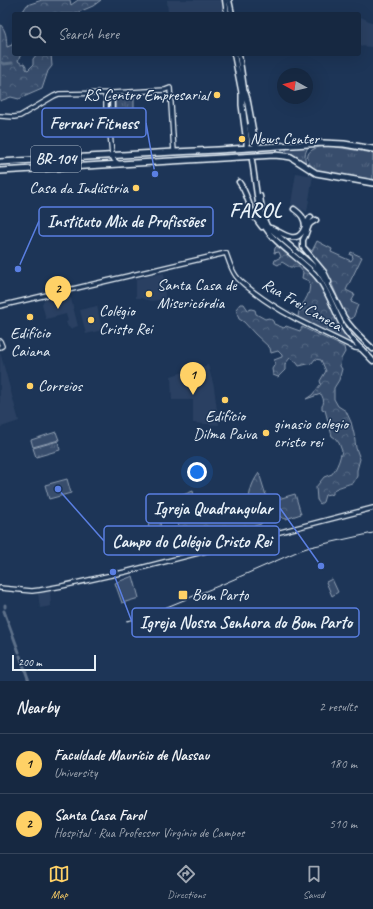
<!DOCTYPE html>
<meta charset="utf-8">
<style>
body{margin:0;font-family:Caveat,sans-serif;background:#1f3048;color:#f1f3f6}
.compass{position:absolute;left:277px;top:68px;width:36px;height:36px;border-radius:50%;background:#162841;box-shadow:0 4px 16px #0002;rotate:278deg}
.scale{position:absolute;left:12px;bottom:10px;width:84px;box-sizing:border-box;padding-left:4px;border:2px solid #e8f1f8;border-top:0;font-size:11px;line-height:14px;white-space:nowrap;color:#e8f1f8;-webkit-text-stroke:3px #1d3557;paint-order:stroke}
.you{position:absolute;left:197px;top:472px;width:14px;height:14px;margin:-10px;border:3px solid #fff;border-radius:50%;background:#1a73e8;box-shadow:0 0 0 6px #1a73e833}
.badge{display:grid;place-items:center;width:26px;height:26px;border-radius:50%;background:#ffd166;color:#111;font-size:13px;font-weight:700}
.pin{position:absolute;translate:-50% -33px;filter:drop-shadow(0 1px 2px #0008)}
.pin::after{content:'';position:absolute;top:21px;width:14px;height:12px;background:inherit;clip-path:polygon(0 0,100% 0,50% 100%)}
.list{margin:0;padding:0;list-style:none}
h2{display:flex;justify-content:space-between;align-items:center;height:52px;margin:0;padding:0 16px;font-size:17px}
h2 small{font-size:13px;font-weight:400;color:#9ea6b1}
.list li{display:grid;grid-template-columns:26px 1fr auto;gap:12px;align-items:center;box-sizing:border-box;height:60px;padding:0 16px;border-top:1px solid #35445a}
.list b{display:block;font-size:15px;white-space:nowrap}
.list p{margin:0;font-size:13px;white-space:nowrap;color:#9ea6b1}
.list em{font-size:13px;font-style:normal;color:#9ea6b1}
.icon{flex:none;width:22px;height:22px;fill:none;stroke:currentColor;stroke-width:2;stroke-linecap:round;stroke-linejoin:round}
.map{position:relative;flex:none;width:373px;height:681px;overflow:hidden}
.search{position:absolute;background:#162841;box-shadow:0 4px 16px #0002;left:12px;right:12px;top:12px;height:44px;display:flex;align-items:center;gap:10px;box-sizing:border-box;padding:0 14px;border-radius:4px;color:#9ea6b1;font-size:15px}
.sheet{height:172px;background:#162841}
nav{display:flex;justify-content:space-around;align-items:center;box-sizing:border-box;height:56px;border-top:1px solid #35445a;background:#162841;font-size:11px;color:#9ea6b1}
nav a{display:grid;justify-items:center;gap:2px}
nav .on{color:#ffd166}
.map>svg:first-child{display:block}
.built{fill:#2a4162}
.grass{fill:url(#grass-tufts);stroke:#909fb2}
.forest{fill:url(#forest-crowns);stroke:#909fb2}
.pitch{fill:#374d6c;stroke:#909fb2}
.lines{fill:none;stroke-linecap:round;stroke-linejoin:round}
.canal{stroke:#5d7089;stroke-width:3}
.primary-tunnel{stroke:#3b516f;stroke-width:4;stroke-dasharray:4 2;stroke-linecap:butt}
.secondary-casing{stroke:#e8f1f8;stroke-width:6}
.primary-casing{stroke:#e8f1f8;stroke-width:7}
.highway-casing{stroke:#e8f1f8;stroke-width:8}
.secondary{stroke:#1d3557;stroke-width:3.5}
.primary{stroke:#1d3557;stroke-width:4}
.highway{stroke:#1d3557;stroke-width:5}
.tram{stroke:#e8f1f8;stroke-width:1}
.poi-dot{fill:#ffd166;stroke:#1d3557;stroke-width:1.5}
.labels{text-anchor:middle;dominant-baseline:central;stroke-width:3;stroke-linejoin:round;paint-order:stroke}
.shield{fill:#1d3557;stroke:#abb9c8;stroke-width:1}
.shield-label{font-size:15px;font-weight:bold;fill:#e8f1f8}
.poi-label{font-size:16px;fill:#e8f1f8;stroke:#1d3557;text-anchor:start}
.street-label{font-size:16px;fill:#e8f1f8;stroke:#1d3557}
.district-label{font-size:20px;font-weight:bold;letter-spacing:1px;fill:#e8f1f8;stroke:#1d3557}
.leader{fill:none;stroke:#5a7fe2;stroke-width:1.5}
.callout-dot{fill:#5a7fe2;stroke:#1d3557;stroke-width:1.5}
.callout{fill:#1d3557;stroke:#5a7fe2;stroke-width:1.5}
.callout-label{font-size:17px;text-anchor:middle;font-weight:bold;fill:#e8f1f8}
</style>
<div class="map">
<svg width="373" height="681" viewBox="0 0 373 681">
<defs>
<pattern id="grass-tufts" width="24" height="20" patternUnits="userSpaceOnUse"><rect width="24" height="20" fill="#374d6c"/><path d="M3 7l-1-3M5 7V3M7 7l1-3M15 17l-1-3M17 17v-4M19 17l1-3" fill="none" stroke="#546782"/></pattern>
<pattern id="forest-crowns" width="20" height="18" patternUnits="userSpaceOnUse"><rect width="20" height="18" fill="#374d6c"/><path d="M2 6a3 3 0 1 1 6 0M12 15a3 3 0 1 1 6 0" fill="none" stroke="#546782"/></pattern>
</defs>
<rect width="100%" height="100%" fill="#1d3557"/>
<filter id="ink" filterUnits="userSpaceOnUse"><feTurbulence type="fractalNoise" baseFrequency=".025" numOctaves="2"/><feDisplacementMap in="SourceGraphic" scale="8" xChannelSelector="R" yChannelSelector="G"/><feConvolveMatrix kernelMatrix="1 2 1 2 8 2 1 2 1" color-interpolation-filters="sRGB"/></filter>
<g filter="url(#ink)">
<!-- built -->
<path class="built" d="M 167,0 L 222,0 L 225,14 L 168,14 Z
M 361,17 L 373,23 L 373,47 L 359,46 L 359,32 Z
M 296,173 L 313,176 L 307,212 L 291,204 Z
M 164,273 L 165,299 L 152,301 L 144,299 L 143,298 L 136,298 L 136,279 Z
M 66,295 L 69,296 L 71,299 L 78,326 L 70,329 L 69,327 L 68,327 L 66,322 L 68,321 L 66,314 L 46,319 L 42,304 L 44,300 Z
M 97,306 L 102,330 L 86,334 L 80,310 Z
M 0,352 L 19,421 L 1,427 L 0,427 Z
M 208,365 L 214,387 L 219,425 L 193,423 L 193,400 L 172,400 L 171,376 Z
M 50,591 L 51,606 L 40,608 L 38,593 Z"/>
<!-- grass -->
<path class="grass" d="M 134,96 L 134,112 L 116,114 L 115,97 Z
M 330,146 L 373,153 L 373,181 L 318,171 C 309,167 302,154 314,149 C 319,146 324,147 330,146 Z
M 308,147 C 305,153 304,157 306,163 L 296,156 L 286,153 L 286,148 Z
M 56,432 L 59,440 L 33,447 L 31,440 Z
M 58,441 L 60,450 L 36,457 L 33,448 Z"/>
<!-- forest -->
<path class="forest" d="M 42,0 L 70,0 L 71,5 L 78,0 L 101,0 L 93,6 L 74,14 L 21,14 L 27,5 Z
M 0,24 C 7,32 6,37 7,47 L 12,45 L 14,39 L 14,54 L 21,54 L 18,61 L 22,64 L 24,63 L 26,66 L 26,69 L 28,70 L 33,65 L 33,59 L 37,54 L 51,54 L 52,66 L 48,71 L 42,89 L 19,99 L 11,97 L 0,101 Z
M 317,241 L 332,249 L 331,252 L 351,261 L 353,258 L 352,255 L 350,255 L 351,252 L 362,257 L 346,290 L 354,294 L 353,295 L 355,295 L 351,302 L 358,305 L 353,318 L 349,319 L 345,314 L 327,273 L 321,264 L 307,248 L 306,246 L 312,251 Z
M 278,245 L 310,273 L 321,287 L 345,336 L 354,345 L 298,317 C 298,305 313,297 309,281 L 302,278 L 303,272 L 299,267 L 290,267 L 282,262 L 278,265 L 274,263 L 275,260 L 281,257 L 279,252 L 274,253 L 275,248 Z
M 240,304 L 244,304 L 248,310 L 251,309 L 255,310 L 256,314 L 265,319 L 269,318 L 273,321 L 274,324 L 284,328 L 286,326 L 300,331 L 302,327 L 344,347 L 345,352 L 341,359 L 340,366 L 342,369 L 339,380 L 334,388 L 334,399 L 338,406 L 346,411 L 351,422 L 354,434 L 356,448 L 360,459 L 357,470 L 357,476 L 354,482 C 350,484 335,488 334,490 C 333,491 333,492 333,494 L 331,495 L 330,494 L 325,495 L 323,502 L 320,504 L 317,500 L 316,487 L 324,477 L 332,474 L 336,468 L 339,461 L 342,451 L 339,443 L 335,438 L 332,436 L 325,410 L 322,409 L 322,406 C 325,402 323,398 321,394 L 306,399 L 312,395 L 321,384 L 320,381 L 326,371 L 321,360 L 315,359 L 312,363 L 299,366 L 297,363 L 290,358 L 285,364 L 285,370 L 278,377 L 273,375 L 272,369 L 275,364 L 274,360 L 282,357 L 282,355 L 278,351 L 271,353 L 270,348 L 255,334 L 244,322 L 239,319 L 236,309 Z
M 259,473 L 268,502 L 295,494 L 301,514 L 286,519 L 282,518 L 280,516 L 272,516 L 262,521 L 261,524 L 200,543 L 144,554 L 139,541 L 148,539 L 149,514 L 161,512 L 160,530 L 179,528 C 177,518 176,507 178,497 L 193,491 L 200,522 L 206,522 L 213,515 L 218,506 L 231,502 L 236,506 L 241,513 L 248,510 C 249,495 250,485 259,473 Z"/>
<!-- pitch -->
<path class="pitch" d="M 67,479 L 71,493 L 49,499 L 45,485 Z
M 133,576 L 139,598 L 122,603 L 115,583 Z
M 332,579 L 338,592 L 332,596 L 326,582 Z"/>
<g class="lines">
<!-- canal -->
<path class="canal" d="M 0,62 L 4,64 L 12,63
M 5,607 L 5,605
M 4,611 L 19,652
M 20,656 L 29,681"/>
<!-- primary-tunnel -->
<path class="primary-tunnel" d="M 252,146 L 254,159"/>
<!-- secondary casing -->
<g class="secondary-casing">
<path id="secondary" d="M 105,95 L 106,99 L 106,121 L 110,132 L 112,156 L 114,160 L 119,164
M 106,97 L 112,93 L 165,90 L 170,88 L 174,152
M 0,116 L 14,117 L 20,116 L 54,96 L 59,94 L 112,93 L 112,124 L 110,132
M 0,306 L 226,253 C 229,261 231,269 236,276 C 241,283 248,287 255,293 C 285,316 321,331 355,348 L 362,349
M 0,341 L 2,346 L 0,347
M 0,588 L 32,591 L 40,590 L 62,586 L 125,572 L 373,508"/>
</g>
<!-- primary casing -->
<g class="primary-casing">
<path id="primary" d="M 225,0 L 227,14
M 229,0 L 232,14
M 234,54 L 242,95
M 239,54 L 245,95
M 249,126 L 252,142
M 252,160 L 260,217 C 268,242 302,258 318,278 C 328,291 335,312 343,327 C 351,340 363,350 373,361
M 239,182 C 247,193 247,200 252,211 C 254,217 258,222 262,227
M 260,196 L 263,217 L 267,226 L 318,270 C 329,284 335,301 344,317 C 351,329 363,339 373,349
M 294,209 C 301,214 305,218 305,227
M 316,220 L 311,223 L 309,225 L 305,236 L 303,240 L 303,247 L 324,272 L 329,282
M 271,228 C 281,232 295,245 303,231 C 305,226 307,221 311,217"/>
</g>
<!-- highway casing -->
<g class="highway-casing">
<path id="highway" d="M 242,93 L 242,105 L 247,143 L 247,148
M 245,93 L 247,99 L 255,143 L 258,148
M 0,162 L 174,152 L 218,150 L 323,143 L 344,144 L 373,149
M 0,171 L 274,155 L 285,156 L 291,157 L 316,173 L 373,183"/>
</g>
<!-- secondary -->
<use href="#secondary" class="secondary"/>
<!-- primary -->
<use href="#primary" class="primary"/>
<!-- highway -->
<use href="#highway" class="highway"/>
<!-- tram -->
<path class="tram" d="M 127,621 L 140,618 L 223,584 L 301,550 L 310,547 L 373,533"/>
</g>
</g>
<!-- markers -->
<g class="poi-dot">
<circle cx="217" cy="95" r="4"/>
<circle cx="242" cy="139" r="4"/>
<circle cx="136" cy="188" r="4"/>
<circle cx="149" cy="294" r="4"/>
<circle cx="30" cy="317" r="4"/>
<circle cx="91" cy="320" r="4"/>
<circle cx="30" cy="386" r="4"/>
<circle cx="225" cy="400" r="4"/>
<circle cx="266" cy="433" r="4"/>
<rect x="178" y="590" width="10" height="10" rx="2"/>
</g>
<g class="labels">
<!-- shield labels -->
<rect class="shield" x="31" y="146" width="50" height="26" rx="3"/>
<g class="shield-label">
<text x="56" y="159">BR-104</text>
</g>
<!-- poi labels -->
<g class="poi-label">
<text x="209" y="95" text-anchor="end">RS Centro Empresarial</text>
<text x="250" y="139">News Center</text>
<text x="128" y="188" text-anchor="end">Casa da Indústria</text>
<text x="157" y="285">Santa Casa de<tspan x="157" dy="18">Misericórdia</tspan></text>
<text x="99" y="311">Colégio<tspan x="99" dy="18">Cristo Rei</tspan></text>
<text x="30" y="333" text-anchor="middle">Edifício<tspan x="30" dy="18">Caiana</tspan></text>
<text x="38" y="386">Correios</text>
<text x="225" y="416" text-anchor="middle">Edifício<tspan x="225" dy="18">Dilma Paiva</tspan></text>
<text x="274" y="424">ginasio colegio<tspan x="274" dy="18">cristo rei</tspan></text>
<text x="192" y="595">Bom Parto</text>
</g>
<!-- street labels -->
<g class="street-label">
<text transform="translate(302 305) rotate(30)">Rua Frei Caneca</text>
</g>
<!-- district labels -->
<g class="district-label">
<text x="256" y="210">FAROL</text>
</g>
</g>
<!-- callouts -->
<path class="leader" d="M155 174L146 123M18 269L39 221M321 566L280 508M58 489L104 541M113 572L132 622"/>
<g class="callout-dot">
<circle cx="155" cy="174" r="4"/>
<circle cx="18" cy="269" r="4"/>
<circle cx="321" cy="566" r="4"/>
<circle cx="58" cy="489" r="4"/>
<circle cx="113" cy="572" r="4"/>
</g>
<g class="callout">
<rect x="42" y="108" width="104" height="29" rx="4"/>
<rect x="39" y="207" width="174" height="29" rx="4"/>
<rect x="146" y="494" width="134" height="29" rx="4"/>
<rect x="104" y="526" width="175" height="29" rx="4"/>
<rect x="132" y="608" width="227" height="29" rx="4"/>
</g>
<g class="callout-label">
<text x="94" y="129">Ferrari Fitness</text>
<text x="126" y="227">Instituto Mix de Profissões</text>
<text x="213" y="514">Igreja Quadrangular</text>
<text x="192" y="547">Campo do Colégio Cristo Rei</text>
<text x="246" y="628">Igreja Nossa Senhora do Bom Parto</text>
</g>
</svg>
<svg class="compass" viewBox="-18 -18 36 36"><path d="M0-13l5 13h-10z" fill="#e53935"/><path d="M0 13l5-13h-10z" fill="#9ea6b1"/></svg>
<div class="scale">200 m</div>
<div class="you"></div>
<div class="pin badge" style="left:193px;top:395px">1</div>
<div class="pin badge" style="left:58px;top:309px">2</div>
<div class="search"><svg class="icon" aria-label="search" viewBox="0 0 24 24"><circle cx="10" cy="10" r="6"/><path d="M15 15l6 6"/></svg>Search here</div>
</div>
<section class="sheet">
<h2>Nearby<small>2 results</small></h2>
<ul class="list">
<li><span class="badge">1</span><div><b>Faculdade Maurício de Nassau</b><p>University</p></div><em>180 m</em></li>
<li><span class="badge">2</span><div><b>Santa Casa Farol</b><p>Hospital · Rua Professor Virgínio de Campos</p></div><em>510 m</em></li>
</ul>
</section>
<nav>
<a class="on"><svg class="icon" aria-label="map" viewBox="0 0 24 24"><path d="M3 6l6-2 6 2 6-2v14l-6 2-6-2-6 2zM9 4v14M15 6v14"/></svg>Map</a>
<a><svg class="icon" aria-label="directions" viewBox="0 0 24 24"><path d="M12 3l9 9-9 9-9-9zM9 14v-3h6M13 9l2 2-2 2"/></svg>Directions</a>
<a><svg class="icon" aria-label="saved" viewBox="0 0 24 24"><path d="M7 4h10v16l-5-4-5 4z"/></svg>Saved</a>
</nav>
